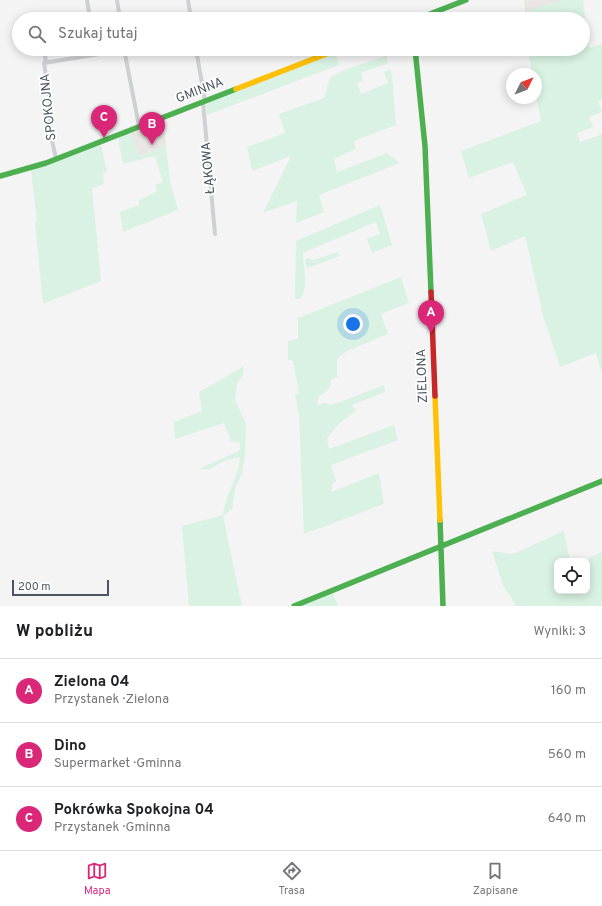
<!DOCTYPE html>
<html lang="pl">
<meta charset="utf-8">
<style>
body{margin:0;font-family:Overpass,sans-serif;background:#f2f2f2;color:#202124}
.controls{position:absolute;right:12px;bottom:12px;display:grid;overflow:hidden;border-radius:8px;box-shadow:0 2px 10px #0003}
.controls button{width:36px;height:36px;display:grid;place-items:center;padding:0;border:0;border-bottom:1px solid #e0e0e0;background:#fff;color:#202124;font:20px sans-serif}
.compass{position:absolute;left:506px;top:68px;width:36px;height:36px;border-radius:50%;background:#fff;box-shadow:0 2px 10px #0003;rotate:48deg}
.scale{position:absolute;left:12px;bottom:10px;width:97px;box-sizing:border-box;padding-left:4px;border:2px solid #4a5661;border-top:0;font-size:11px;line-height:14px;white-space:nowrap;color:#4a5661;-webkit-text-stroke:3px #fff;paint-order:stroke}
.you{position:absolute;left:353px;top:324px;width:14px;height:14px;margin:-10px;border:3px solid #fff;border-radius:50%;background:#1a73e8;box-shadow:0 0 0 6px #1a73e833}
.badge{display:grid;place-items:center;width:26px;height:26px;border-radius:50%;background:#db2777;color:#fff;font-size:13px;font-weight:700}
.pin{position:absolute;translate:-50% -33px;filter:drop-shadow(0 1px 2px #0008)}
.pin::after{content:'';position:absolute;top:21px;width:14px;height:12px;background:inherit;clip-path:polygon(0 0,100% 0,50% 100%)}
.list{margin:0;padding:0;list-style:none}
h2{display:flex;justify-content:space-between;align-items:center;height:52px;margin:0;padding:0 16px;font-size:17px}
h2 small{font-size:13px;font-weight:400;color:#757577}
.list li{display:grid;grid-template-columns:26px 1fr auto;gap:12px;align-items:center;box-sizing:border-box;height:64px;padding:0 16px;border-top:1px solid #e0e0e0}
.list b{display:block;font-size:15px;white-space:nowrap}
.list p{margin:0;font-size:13px;white-space:nowrap;color:#757577}
.list em{font-size:13px;font-style:normal;color:#757577}
.icon{flex:none;width:22px;height:22px;fill:none;stroke:currentColor;stroke-width:2;stroke-linecap:round;stroke-linejoin:round}
.map{position:relative;flex:none;width:602px;height:606px;overflow:hidden}
.search{position:absolute;background:#fff;box-shadow:0 2px 10px #0003;left:12px;right:12px;top:12px;height:44px;display:flex;align-items:center;gap:10px;box-sizing:border-box;padding:0 14px;border-radius:22px;color:#757577;font-size:15px}
.sheet{height:244px;background:#fff}
nav{display:flex;justify-content:space-around;align-items:center;box-sizing:border-box;height:56px;border-top:1px solid #e0e0e0;background:#fff;font-size:11px;color:#757577}
nav a{display:grid;justify-items:center;gap:2px}
nav .on{color:#db2777}
.map>svg:first-child{display:block}
.commercial{fill:#e8e7e3}
.green{fill:#d9f2e3}
.lines{fill:none;stroke-linecap:round;stroke-linejoin:round}
.street{stroke:#ced0d2;stroke-width:4}
.fast{stroke:#4caf50;stroke-width:5.5}
.slow{stroke:#ffc107;stroke-width:5.5}
.jam{stroke:#c62828;stroke-width:5.5}
.labels{text-anchor:middle;dominant-baseline:central;stroke-width:3.5;stroke-linejoin:round;paint-order:stroke}
.street-label{font-size:13px;fill:#4a5661;stroke:#fff}
</style>
<div class="map">
<svg width="602" height="606" viewBox="0 0 602 606">
<rect width="100%" height="100%" fill="#f4f4f4"/>
<!-- commercial -->
<path class="commercial" d="M 524,0 L 562,0 L 525,12 Z
M 164,120 L 166,146 L 139,156 L 130,133 L 153,127 L 160,123 Z"/>
<!-- green -->
<path class="green" d="M 562,0 L 583,0 L 589,48 L 602,44 L 602,100 L 598,101 L 602,112 L 589,117 L 593,127 L 577,133 L 580,142 L 602,134 L 602,374 L 596,353 L 560,367 L 544,319 L 525,236 L 491,251 L 481,214 L 527,195 L 513,162 L 469,178 L 461,151 L 541,121 L 536,95 L 536,74 L 532,74 L 528,49 L 583,49 L 583,19 L 525,19 L 525,12 Z
M 335,52 L 339,65 L 207,115 L 206,103 Z
M 386,56 L 388,63 L 361,73 L 363,81 L 357,83 L 361,94 L 388,83 L 384,72 L 390,69 L 392,75 L 396,125 L 354,141 L 356,149 L 334,159 L 337,172 L 387,153 L 400,163 L 319,195 L 324,212 L 296,223 L 297,201 L 263,213 L 291,156 L 252,171 L 247,147 L 285,133 L 279,114 L 324,98 L 330,78 L 341,71 Z
M 130,133 L 139,156 L 166,146 L 170,182 L 178,210 L 123,232 L 120,212 L 139,205 L 139,200 L 157,191 L 155,185 L 163,182 L 155,156 L 123,164 L 118,138 Z
M 101,144 L 107,172 L 103,173 L 104,184 L 92,188 L 101,281 L 43,304 L 35,222 L 37,221 L 31,170 Z
M 380,205 L 392,245 L 372,253 L 367,239 L 380,234 L 376,222 L 303,253 C 303,267 309,285 301,298 L 298,299 L 295,298 L 296,241 Z
M 338,252 L 340,256 L 307,268 L 305,260 L 308,258 L 313,260 Z
M 401,277 L 409,303 L 381,314 L 388,334 L 347,351 L 338,358 L 337,363 L 337,377 L 331,380 C 331,390 327,391 319,396 L 317,405 L 325,403 L 331,405 L 340,402 L 384,385 L 385,392 L 352,405 L 356,411 C 341,421 337,425 327,439 L 329,449 L 394,425 L 398,440 L 331,465 L 336,481 L 332,484 L 331,492 L 379,473 L 384,504 L 304,534 L 299,416 L 295,395 L 299,393 L 293,361 L 288,360 L 288,341 L 298,339 L 298,318 Z
M 244,366 L 243,375 L 237,384 L 235,400 L 246,423 L 245,455 L 242,473 L 235,489 L 232,509 L 223,516 L 242,606 L 189,606 L 182,526 L 223,515 C 225,495 239,477 240,457 L 224,461 L 210,469 L 200,470 L 203,467 L 239,451 L 240,448 L 240,443 L 231,441 L 224,423 L 175,439 L 174,422 L 202,411 L 199,392 Z
M 564,531 L 570,561 L 557,561 L 557,591 L 587,591 L 587,561 L 585,561 L 590,559 L 590,557 L 602,552 L 602,606 L 516,606 L 503,585 L 492,551 L 513,554 Z
M 333,593 L 338,606 L 301,606 Z"/>
<g class="lines">
<!-- street -->
<path class="street" d="M 87,0 L 90,19
M 117,0 L 120,19
M 188,0 L 191,19
M 44,49 L 46,63
M 93,49 L 94,55
M 124,49 L 139,126
M 196,49 L 205,101
M 203,102 L 215,234
M 56,159 L 50,131 L 51,110 L 44,63 L 124,50"/>
<!-- fast -->
<path class="fast" d="M 417,19 L 466,0
M 415,49 L 425,146 L 431,292
M 0,176 L 46,163 L 236,89
M 440,520 L 443,606
M 294,606 L 602,481"/>
<!-- slow -->
<path class="slow" d="M 236,89 L 339,49
M 435,396 L 440,520"/>
<!-- jam -->
<path class="jam" d="M 431,292 L 435,396"/>
</g>
<g class="labels">
<!-- street labels -->
<g class="street-label">
<text transform="translate(200 91) rotate(-21)">GMINNA</text>
<text transform="translate(49 107) rotate(-96)">SPOKOJNA</text>
<text transform="translate(209 168) rotate(-95)">ŁĄKOWA</text>
<text transform="translate(423 376) rotate(-92)">ZIELONA</text>
</g>
</g>
</svg>
<div class="controls">
<button><svg class="icon" aria-label="locate" viewBox="0 0 24 24"><circle cx="12" cy="12" r="6"/><path d="M12 2v4M12 18v4M2 12h4M18 12h4"/></svg></button>
</div>
<svg class="compass" viewBox="-18 -18 36 36"><path d="M0-13l5 13h-10z" fill="#e53935"/><path d="M0 13l5-13h-10z" fill="#757577"/></svg>
<div class="scale">200 m</div>
<div class="you"></div>
<div class="pin badge" style="left:431px;top:333px">A</div>
<div class="pin badge" style="left:152px;top:145px">B</div>
<div class="pin badge" style="left:104px;top:138px">C</div>
<div class="search"><svg class="icon" aria-label="search" viewBox="0 0 24 24"><circle cx="10" cy="10" r="6"/><path d="M15 15l6 6"/></svg>Szukaj tutaj</div>
</div>
<section class="sheet">
<h2>W pobliżu<small>Wyniki: 3</small></h2>
<ul class="list">
<li><span class="badge">A</span><div><b>Zielona 04</b><p>Przystanek · Zielona</p></div><em>160 m</em></li>
<li><span class="badge">B</span><div><b>Dino</b><p>Supermarket · Gminna</p></div><em>560 m</em></li>
<li><span class="badge">C</span><div><b>Pokrówka Spokojna 04</b><p>Przystanek · Gminna</p></div><em>640 m</em></li>
</ul>
</section>
<nav>
<a class="on"><svg class="icon" aria-label="map" viewBox="0 0 24 24"><path d="M3 6l6-2 6 2 6-2v14l-6 2-6-2-6 2zM9 4v14M15 6v14"/></svg>Mapa</a>
<a><svg class="icon" aria-label="directions" viewBox="0 0 24 24"><path d="M12 3l9 9-9 9-9-9zM9 14v-3h6M13 9l2 2-2 2"/></svg>Trasa</a>
<a><svg class="icon" aria-label="saved" viewBox="0 0 24 24"><path d="M7 4h10v16l-5-4-5 4z"/></svg>Zapisane</a>
</nav>
